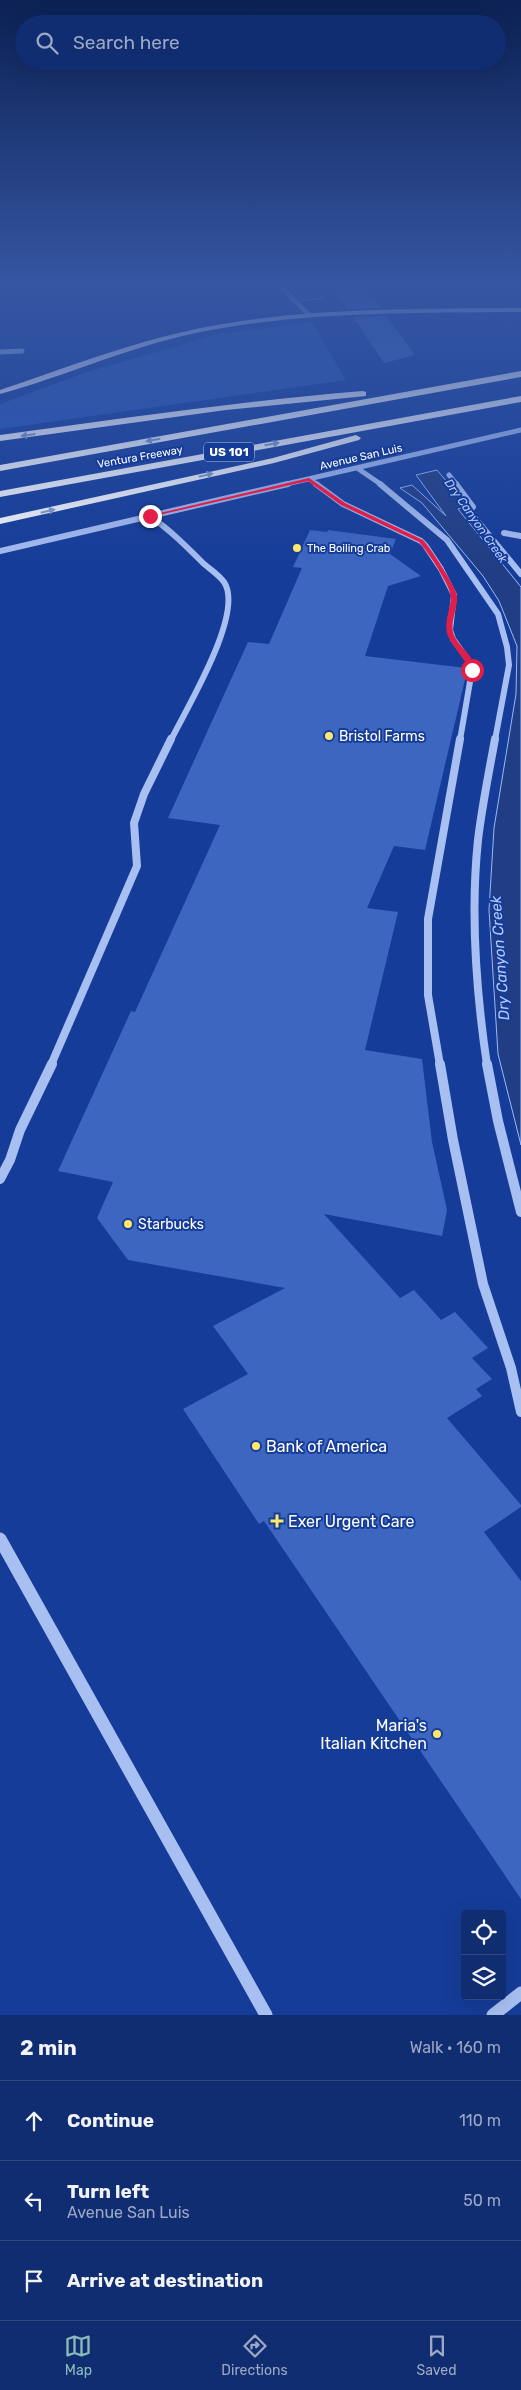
<!DOCTYPE html>
<meta charset="utf-8">
<style>
body{margin:0;font-family:Rubik,sans-serif;background:#193577;color:#f1f3f6}
.controls{position:absolute;right:15px;bottom:15px;display:grid;overflow:hidden;border-radius:5px;box-shadow:0 5px 20px #0002}
.controls button{width:45px;height:45px;display:grid;place-items:center;padding:0;border:0;border-bottom:1px solid #304984;background:#102d72;color:#f1f3f6;font:25px sans-serif}
.stop{position:absolute;width:15px;height:15px;margin:-11px;border:4px solid #e11d48;border-radius:50%;background:#fff}
.stop.end{background:#e11d48;border-color:#fff;box-shadow:0 1px 5px #0008}
.list{margin:0;padding:0;list-style:none}
h2{display:flex;justify-content:space-between;align-items:center;height:65px;margin:0;padding:0 20px;font-size:21px}
h2 small{font-size:16px;font-weight:400;color:#9ca8c4}
.list li{display:grid;grid-template-columns:32px 1fr auto;gap:15px;align-items:center;box-sizing:border-box;height:80px;padding:0 20px;border-top:1px solid #304984}
.list b{display:block;font-size:19px;white-space:nowrap}
.list p{margin:0;font-size:16px;white-space:nowrap;color:#9ca8c4}
.list em{font-size:16px;font-style:normal;color:#9ca8c4}
.icon{flex:none;width:28px;height:28px;fill:none;stroke:currentColor;stroke-width:2;stroke-linecap:round;stroke-linejoin:round}
.map{position:relative;flex:none;width:521px;height:2015px;overflow:hidden}
.search{position:absolute;background:#102d72;box-shadow:0 5px 20px #0002;left:15px;right:15px;top:15px;height:55px;display:flex;align-items:center;gap:12px;box-sizing:border-box;padding:0 18px;border-radius:28px;color:#9ca8c4;font-size:19px}
.sheet{height:305px;background:#102d72}
nav{display:flex;justify-content:space-around;align-items:center;box-sizing:border-box;height:70px;border-top:1px solid #304984;background:#102d72;font-size:14px;color:#9ca8c4}
nav a{display:grid;justify-items:center;gap:2px}
nav .on{color:#8bbbb9}
.map>svg:first-child{display:block}
.green{fill:#2855b6}
.water{fill:#213e84;stroke:#9ab8f5}
.building{fill:#3d66c0}
.lines{fill:none;stroke-linecap:round;stroke-linejoin:round}
.minor-far4{stroke:#a8bff2;stroke-width:5}
.minor-far3{stroke:#a8bff2;stroke-width:6}
.minor-far2{stroke:#a8bff2;stroke-width:8}
.minor-far1{stroke:#a8bff2;stroke-width:10}
.minor{stroke:#a8bff2;stroke-width:13}
.major{fill:#f3f6ff;fill-rule:evenodd}
.highway{fill:#fff;fill-rule:evenodd}
.oneway{fill:#8a9ecc}
.route{fill:#e11d48}
.poi-dot{fill:#ffe869;stroke:#153c98;stroke-width:2}
.labels{text-anchor:middle;dominant-baseline:central;stroke-width:4;stroke-linejoin:round;paint-order:stroke}
.far-street-label{font-size:11px;fill:#fff;stroke:#153c98}
.far-poi-label{font-size:11px;fill:#fff;stroke:#153c98;text-anchor:start}
.shield{fill:#153c98;stroke:#b9c4e0;stroke-width:1}
.shield-label{font-size:12px;font-weight:bold;fill:#fff}
.far-water-label{font-size:12px;font-style:italic;fill:#b4caf9;stroke:#153c98}
.poi-label{font-size:14px;fill:#fff;stroke:#153c98;text-anchor:start}
.water-label{font-size:15px;font-style:italic;fill:#b4caf9;stroke:#153c98}
.near-poi-label{font-size:16px;fill:#fff;stroke:#153c98;text-anchor:start}
</style>
<div class="map">
<svg width="521" height="2015" viewBox="0 0 521 2015">
<rect width="100%" height="100%" fill="#153c98"/>
<!-- green -->
<path class="green" d="M 312,322 L 346,380 L 0,429 L 0,404 L 87,372 L 218,334 Z"/>
<!-- water -->
<path class="water" d="M 288,286 L 306,286 L 324,299 L 302,300 L 297,293 Z
M 437,470 L 468,507 L 458,509 L 521,587 L 521,1145 L 498,1054 L 489,910 L 494,828 L 516,694 L 517,646 L 499,601 L 483,576 L 422,503 L 400,488 L 412,485 L 446,516 L 416,475 Z"/>
<!-- building -->
<path class="building" d="M 332,286 L 365,286 L 381,308 L 348,309 Z
M 386,316 L 415,355 L 384,363 L 353,317 Z
M 310,530 L 327,532 L 328,530 L 396,539 L 390,554 L 421,576 L 388,586 L 365,656 L 466,668 L 467,671 L 425,850 L 394,846 L 367,908 L 398,912 L 365,1050 L 422,1059 L 432,1142 L 447,1210 L 442,1236 L 324,1214 L 400,1298 L 414,1290 L 441,1320 L 455,1312 L 488,1348 L 472,1358 L 492,1379 L 476,1389 L 482,1396 L 447,1418 L 521,1505 L 521,1507 L 484,1532 L 521,1581 L 521,1899 L 264,1521 L 259,1524 L 183,1409 L 248,1374 L 213,1326 L 285,1288 L 128,1260 L 97,1218 L 113,1182 L 58,1171 L 131,1011 L 135,1012 L 220,825 L 168,818 L 248,642 L 269,644 L 302,568 L 293,567 Z"/>
<g class="lines">
<!-- minor-far4 -->
<path class="minor-far4" d="M 280,286 L 308,314
M 0,352 L 22,351
M 357,468 L 382,485
M 449,475 L 457,485
M 309,479 L 318,485
M 282,485 L 521,430"/>
<!-- minor-far3 -->
<path class="minor-far3" d="M 316,484 L 343,504 L 421,541 L 425,545 L 441,569 L 454,595 L 450,630 L 453,639 L 468,660 L 472,670 L 460,740
M 380,484 L 447,540 L 498,614 L 507,647 L 509,665 L 495,740
M 456,484 L 473,507 L 469,511 L 521,574
M 150,516 C 170,530 187,547 204,564 C 210,569 219,575 224,582 C 245,613 186,709 171,740
M 504,533 L 521,536
M 0,551 L 288,484"/>
<!-- minor-far2 -->
<path class="minor-far2" d="M 51,1065 L 137,866 L 134,823 L 144,794 L 171,739
M 440,1065 L 428,995 L 428,919 L 460,739
M 487,1065 C 476,991 470,916 478,840 C 482,806 489,772 495,739"/>
<!-- minor-far1 -->
<path class="minor-far1" d="M 440,1064 L 453,1140 L 483,1284 L 511,1368 L 521,1412
M 487,1064 L 498,1121 L 521,1212
M 0,1179 L 10,1160 L 20,1130 L 52,1064"/>
<!-- minor -->
<path class="minor" d="M 0,1539 L 266,2015
M 493,2015 L 521,1993"/>
<!-- major -->
<path class="major" d="M 521,308 L 521,312 C 413,313 302,311 196,333 C 128,347 66,376 0,394 L 0,390 C 65,368 129,343 196,329 C 303,307 413,309 521,308 Z"/>
<!-- highway -->
<path class="highway" d="M 521,371 L 521,377 L 0,471 L 0,465 Z
M 363,391 L 366,392 L 366,396 L 226,410 L 0,441 L 0,435 C 121,419 241,401 363,391 Z
M 521,396 L 521,402 L 0,497 L 0,491 Z
M 356,435 L 361,438 L 359,440 L 274,463 L 0,524 L 0,518 L 273,458 Z"/>
</g>
<!-- one-way arrows -->
<defs><path id="oneway-solid" d="M-6-.8H1V-3.2L6.5 0L1 3.2V.8H-6Z" transform="scale(1.25)"/></defs>
<g class="oneway">
<use href="#oneway-solid" transform="translate(28 435) rotate(172)"/>
<use href="#oneway-solid" transform="translate(153 440) rotate(170)"/>
<use href="#oneway-solid" transform="translate(272 444) rotate(-10)"/>
<use href="#oneway-solid" transform="translate(206 475) rotate(-13)"/>
<use href="#oneway-solid" transform="translate(48 511) rotate(-13)"/>
</g>
<!-- sky -->
<linearGradient id="sky" x2="0" y2="1"><stop stop-color="#0c2154"/><stop offset="0.5" stop-color="#3556a2"/><stop offset="1" stop-color="#3556a2" stop-opacity="0"/></linearGradient>
<rect width="521" height="568" fill="url(#sky)"/>
<!-- route -->
<path class="route" d="M 309,478 L 345,503 L 423,540 C 430,547 456,587 457,596 C 458,609 449,623 454,635 C 459,648 477,657 474,671 L 470,671 C 465,658 454,649 448,636 C 443,625 450,610 451,598 C 452,588 427,550 419,542 L 341,505 L 308,481 L 150,517 L 147,516 Z"/>
<!-- markers -->
<g class="poi-dot">
<circle cx="297" cy="548" r="5"/>
<circle cx="329" cy="736" r="5"/>
<circle cx="128" cy="1224" r="5"/>
<circle cx="256" cy="1446" r="5"/>
<path d="M274.5 1513.5h5v5h5v5h-5v5h-5v-5h-5v-5h5z"/>
<circle cx="437" cy="1734" r="5"/>
</g>
<g class="labels">
<!-- far-street labels -->
<g class="far-street-label">
<text transform="translate(140 457) rotate(-10)">Ventura Freeway</text>
<text transform="translate(361 457) rotate(-13)">Avenue San Luis</text>
</g>
<!-- far-poi labels -->
<g class="far-poi-label">
<text x="307" y="548">The Boiling Crab</text>
</g>
<!-- shield labels -->
<rect class="shield" x="204" y="442.5" width="50" height="19" rx="4"/>
<g class="shield-label">
<text x="229" y="452">US 101</text>
</g>
<!-- far-water labels -->
<g class="far-water-label">
<text transform="translate(476 521) rotate(55)">Dry Canyon Creek</text>
</g>
<!-- poi labels -->
<g class="poi-label">
<text x="339" y="736">Bristol Farms</text>
<text x="138" y="1224">Starbucks</text>
</g>
<!-- water labels -->
<g class="water-label">
<text transform="translate(500 958) rotate(-94)">Dry Canyon Creek</text>
</g>
<!-- near-poi labels -->
<g class="near-poi-label">
<text x="266" y="1446">Bank of America</text>
<text x="288" y="1521">Exer Urgent Care</text>
<text x="427" y="1725" text-anchor="end">Maria's<tspan x="427" dy="18">Italian Kitchen</tspan></text>
</g>
</g>
</svg>
<div class="controls">
<button><svg class="icon" aria-label="locate" viewBox="0 0 24 24"><circle cx="12" cy="12" r="6"/><path d="M12 2v4M12 18v4M2 12h4M18 12h4"/></svg></button>
<button><svg class="icon" aria-label="layers" viewBox="0 0 24 24"><path d="M12 4l9 5-9 5-9-5zM3 14l9 5 9-5"/></svg></button>
</div>
<div class="stop" style="left:472px;top:670px"></div>
<div class="stop end" style="left:150px;top:516px"></div>
<div class="search"><svg class="icon" aria-label="search" viewBox="0 0 24 24"><circle cx="10" cy="10" r="6"/><path d="M15 15l6 6"/></svg>Search here</div>
</div>
<section class="sheet">
<h2>2 min<small>Walk · 160 m</small></h2>
<ul class="list">
<li><svg class="icon" aria-label="ahead" viewBox="0 0 24 24"><path d="M12 20V5M6 11l6-6 6 6"/></svg><div><b>Continue</b></div><em>110 m</em></li>
<li><svg class="icon" aria-label="left" viewBox="0 0 24 24"><path d="M17 20v-9H6M10 6l-5 5 5 5"/></svg><div><b>Turn left</b><p>Avenue San Luis</p></div><em>50 m</em></li>
<li><svg class="icon" aria-label="arrive" viewBox="0 0 24 24"><path d="M6 21V4h12l-3 4 3 4H6"/></svg><div><b>Arrive at destination</b></div></li>
</ul>
</section>
<nav>
<a class="on"><svg class="icon" aria-label="map" viewBox="0 0 24 24"><path d="M3 6l6-2 6 2 6-2v14l-6 2-6-2-6 2zM9 4v14M15 6v14"/></svg>Map</a>
<a><svg class="icon" aria-label="directions" viewBox="0 0 24 24"><path d="M12 3l9 9-9 9-9-9zM9 14v-3h6M13 9l2 2-2 2"/></svg>Directions</a>
<a><svg class="icon" aria-label="saved" viewBox="0 0 24 24"><path d="M7 4h10v16l-5-4-5 4z"/></svg>Saved</a>
</nav>
